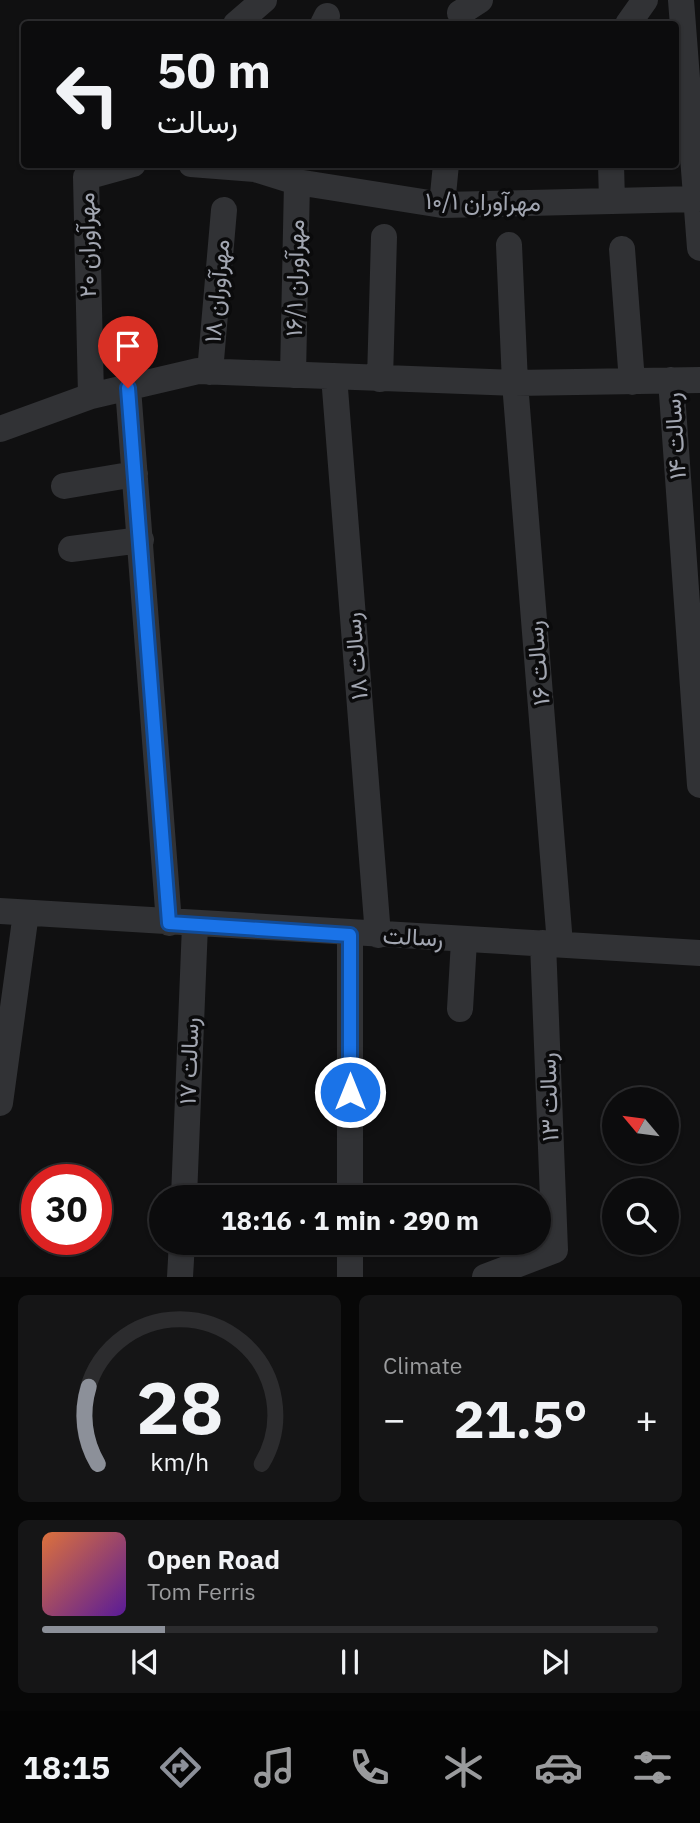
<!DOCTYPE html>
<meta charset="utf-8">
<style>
body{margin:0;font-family:"IBM Plex Sans",Vazirmatn,sans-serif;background:#151516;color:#f1f3f6;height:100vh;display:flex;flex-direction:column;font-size:26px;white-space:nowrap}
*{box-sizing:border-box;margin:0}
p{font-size:23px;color:#9a9b9d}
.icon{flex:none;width:38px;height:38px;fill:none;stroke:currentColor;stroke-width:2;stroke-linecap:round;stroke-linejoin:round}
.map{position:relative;height:1277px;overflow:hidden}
.sheet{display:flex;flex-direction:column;gap:18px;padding:18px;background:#070707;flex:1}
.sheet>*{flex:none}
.hud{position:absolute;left:21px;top:21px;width:658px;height:147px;border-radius:7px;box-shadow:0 2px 5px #0004,0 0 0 2px #2c2c2e;background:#0c0c0d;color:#f1f3f6;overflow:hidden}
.needle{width:46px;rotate:299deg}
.tools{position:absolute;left:602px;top:1087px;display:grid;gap:14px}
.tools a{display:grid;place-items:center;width:77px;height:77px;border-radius:50%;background:#0c0c0d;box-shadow:0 2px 5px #0004,0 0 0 2px #2c2c2e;font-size:35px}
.speed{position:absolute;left:21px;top:1164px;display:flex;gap:14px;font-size:35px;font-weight:700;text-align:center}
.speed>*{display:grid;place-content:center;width:91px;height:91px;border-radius:50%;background:#0c0c0d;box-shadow:0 2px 5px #0004,0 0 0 2px #2c2c2e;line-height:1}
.speed .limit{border:10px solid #d22;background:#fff;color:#111}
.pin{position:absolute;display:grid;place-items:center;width:60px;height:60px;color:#fff;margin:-72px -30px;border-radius:50% 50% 50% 0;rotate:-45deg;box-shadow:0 0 7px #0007}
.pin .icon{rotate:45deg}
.me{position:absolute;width:77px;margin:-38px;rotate:0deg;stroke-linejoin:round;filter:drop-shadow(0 0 5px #0008)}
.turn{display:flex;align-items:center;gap:24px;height:147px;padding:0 21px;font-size:32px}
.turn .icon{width:91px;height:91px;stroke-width:2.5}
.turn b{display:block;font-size:49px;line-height:60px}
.big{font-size:52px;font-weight:700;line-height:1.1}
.sheet .tile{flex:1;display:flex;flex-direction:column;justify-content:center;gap:10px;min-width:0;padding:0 24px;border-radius:10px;background:#151516}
.sheet .dial{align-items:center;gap:0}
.dial svg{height:182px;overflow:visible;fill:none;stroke:#2c2c2e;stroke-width:7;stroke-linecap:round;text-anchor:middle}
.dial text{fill:#f1f3f6;stroke:none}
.song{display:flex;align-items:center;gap:21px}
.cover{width:84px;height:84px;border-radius:10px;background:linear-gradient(135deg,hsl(20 70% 55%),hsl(270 70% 35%))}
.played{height:7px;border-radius:4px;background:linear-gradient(90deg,#8c9099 20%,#2c2c2e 20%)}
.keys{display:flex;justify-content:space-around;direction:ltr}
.heat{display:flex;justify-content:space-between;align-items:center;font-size:38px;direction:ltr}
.sheet .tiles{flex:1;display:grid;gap:18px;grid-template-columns:1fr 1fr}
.tile:last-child{grid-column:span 2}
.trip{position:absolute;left:149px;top:1185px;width:402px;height:70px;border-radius:35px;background:#0c0c0d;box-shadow:0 2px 5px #0004,0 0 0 2px #2c2c2e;font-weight:700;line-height:70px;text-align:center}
.dock{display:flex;height:112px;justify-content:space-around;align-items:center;background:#050505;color:#9a9b9d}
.dock .icon{width:49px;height:49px}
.dock .active{color:#8c9099}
.dock b{font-size:32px;color:#f1f3f6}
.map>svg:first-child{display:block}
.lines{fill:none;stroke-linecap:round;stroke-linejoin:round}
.minor{stroke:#313235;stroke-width:26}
.route-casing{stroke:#114b97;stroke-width:18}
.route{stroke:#1a73e8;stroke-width:12}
.labels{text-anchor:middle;stroke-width:7;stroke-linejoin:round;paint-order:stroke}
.street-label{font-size:24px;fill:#a2a6b1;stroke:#0b0b0c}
</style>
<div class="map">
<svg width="700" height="1277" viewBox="0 0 700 1277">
<rect width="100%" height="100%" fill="#101011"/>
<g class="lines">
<path class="minor" d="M681,0L700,248
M460,13L480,0
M236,24L264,0
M323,24L327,16
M628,24L645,0
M191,164L255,169L297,182L442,205L695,199
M611,164L612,201
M442,205L446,164
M509,245L515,383L560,944
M622,249L632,382
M210,372L224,210
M293,375L297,182
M334,376L378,935
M380,379L384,237
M671,380L700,785
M128,388L169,923
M91,396L86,177L133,164
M0,429L91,396L198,371L515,383L700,380
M64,486L135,474
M71,549L141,540
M0,911L700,953
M460,1009L464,941
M0,1103L26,913
M184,1197L195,925
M350,1197V935
M180,1277L182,1242
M350,1277V1242
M485,1277L555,1250L543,943"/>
</g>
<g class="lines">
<g class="route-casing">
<path id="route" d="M128,388L169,923L350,935V1092"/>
</g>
<use href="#route" class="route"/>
</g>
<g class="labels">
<g class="street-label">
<text transform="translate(483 202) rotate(1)" y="8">مهرآوران ۱۰/۱</text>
<text transform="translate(87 245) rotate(-91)" y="8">مهرآوران ۲۰</text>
<text transform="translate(295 278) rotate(-89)" y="8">مهرآوران ۱۶/۱</text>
<text transform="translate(217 291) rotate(-85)" y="8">مهرآوران ۱۸</text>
<text transform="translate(675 436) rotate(-94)" y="8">رسالت ۱۴</text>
<text transform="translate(356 656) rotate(-95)" y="8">رسالت ۱۸</text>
<text transform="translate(538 663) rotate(-95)" y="8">رسالت ۱۶</text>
<text transform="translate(413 937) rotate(3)" y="8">رسالت</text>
<text transform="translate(189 1061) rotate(-88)" y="8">رسالت ۱۷</text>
<text transform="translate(549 1097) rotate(-92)" y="8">رسالت ۱۳</text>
</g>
</g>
</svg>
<div class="tools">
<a><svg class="needle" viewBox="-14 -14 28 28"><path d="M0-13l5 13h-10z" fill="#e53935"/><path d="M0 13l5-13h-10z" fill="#9a9b9d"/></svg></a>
<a><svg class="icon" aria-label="search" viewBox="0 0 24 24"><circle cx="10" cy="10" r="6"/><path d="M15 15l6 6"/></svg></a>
</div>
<div class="speed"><div class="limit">30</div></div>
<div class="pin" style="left:128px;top:388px;background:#d93025"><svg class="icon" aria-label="arrive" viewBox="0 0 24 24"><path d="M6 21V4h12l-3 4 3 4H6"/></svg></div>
<svg class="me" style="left:350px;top:1092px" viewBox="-20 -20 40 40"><circle r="17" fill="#1a73e8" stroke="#fff" stroke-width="3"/><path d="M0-11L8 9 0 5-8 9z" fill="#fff"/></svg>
<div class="trip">18:16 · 1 min · 290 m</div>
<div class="hud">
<div class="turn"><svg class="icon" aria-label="left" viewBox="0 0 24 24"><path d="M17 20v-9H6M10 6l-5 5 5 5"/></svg><div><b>50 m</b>رسالت</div></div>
</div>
</div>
<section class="sheet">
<div class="tiles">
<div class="tile dial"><svg viewBox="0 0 100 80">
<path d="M14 69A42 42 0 1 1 86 69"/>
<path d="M14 69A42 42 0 0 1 10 35" stroke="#8c9099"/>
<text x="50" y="56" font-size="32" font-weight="700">28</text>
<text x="50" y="72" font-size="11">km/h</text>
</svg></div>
<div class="tile"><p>Climate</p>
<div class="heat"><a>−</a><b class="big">21.5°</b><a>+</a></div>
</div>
<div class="tile">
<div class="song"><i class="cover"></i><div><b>Open Road</b><p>Tom Ferris</p></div></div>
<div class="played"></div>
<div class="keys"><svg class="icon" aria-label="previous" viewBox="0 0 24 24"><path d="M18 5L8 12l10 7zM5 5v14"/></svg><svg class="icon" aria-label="pause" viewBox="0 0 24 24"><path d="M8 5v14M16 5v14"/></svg><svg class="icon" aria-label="next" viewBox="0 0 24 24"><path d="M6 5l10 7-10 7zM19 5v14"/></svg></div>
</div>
</div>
</section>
<nav class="dock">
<b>18:15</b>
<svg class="icon active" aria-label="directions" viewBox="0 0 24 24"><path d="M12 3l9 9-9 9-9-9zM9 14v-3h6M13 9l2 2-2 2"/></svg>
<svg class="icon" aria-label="music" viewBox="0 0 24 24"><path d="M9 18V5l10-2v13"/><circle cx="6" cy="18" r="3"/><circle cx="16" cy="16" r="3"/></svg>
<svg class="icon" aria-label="phone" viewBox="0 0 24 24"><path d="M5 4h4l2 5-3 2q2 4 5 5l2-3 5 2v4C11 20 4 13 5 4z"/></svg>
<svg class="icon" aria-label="climate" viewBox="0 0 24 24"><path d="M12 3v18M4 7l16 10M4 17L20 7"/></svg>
<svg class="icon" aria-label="car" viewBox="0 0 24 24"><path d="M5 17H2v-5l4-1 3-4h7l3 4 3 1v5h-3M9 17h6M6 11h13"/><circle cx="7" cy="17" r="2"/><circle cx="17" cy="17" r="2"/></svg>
<svg class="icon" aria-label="filters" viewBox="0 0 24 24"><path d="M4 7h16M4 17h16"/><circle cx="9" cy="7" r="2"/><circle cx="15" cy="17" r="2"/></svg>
</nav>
